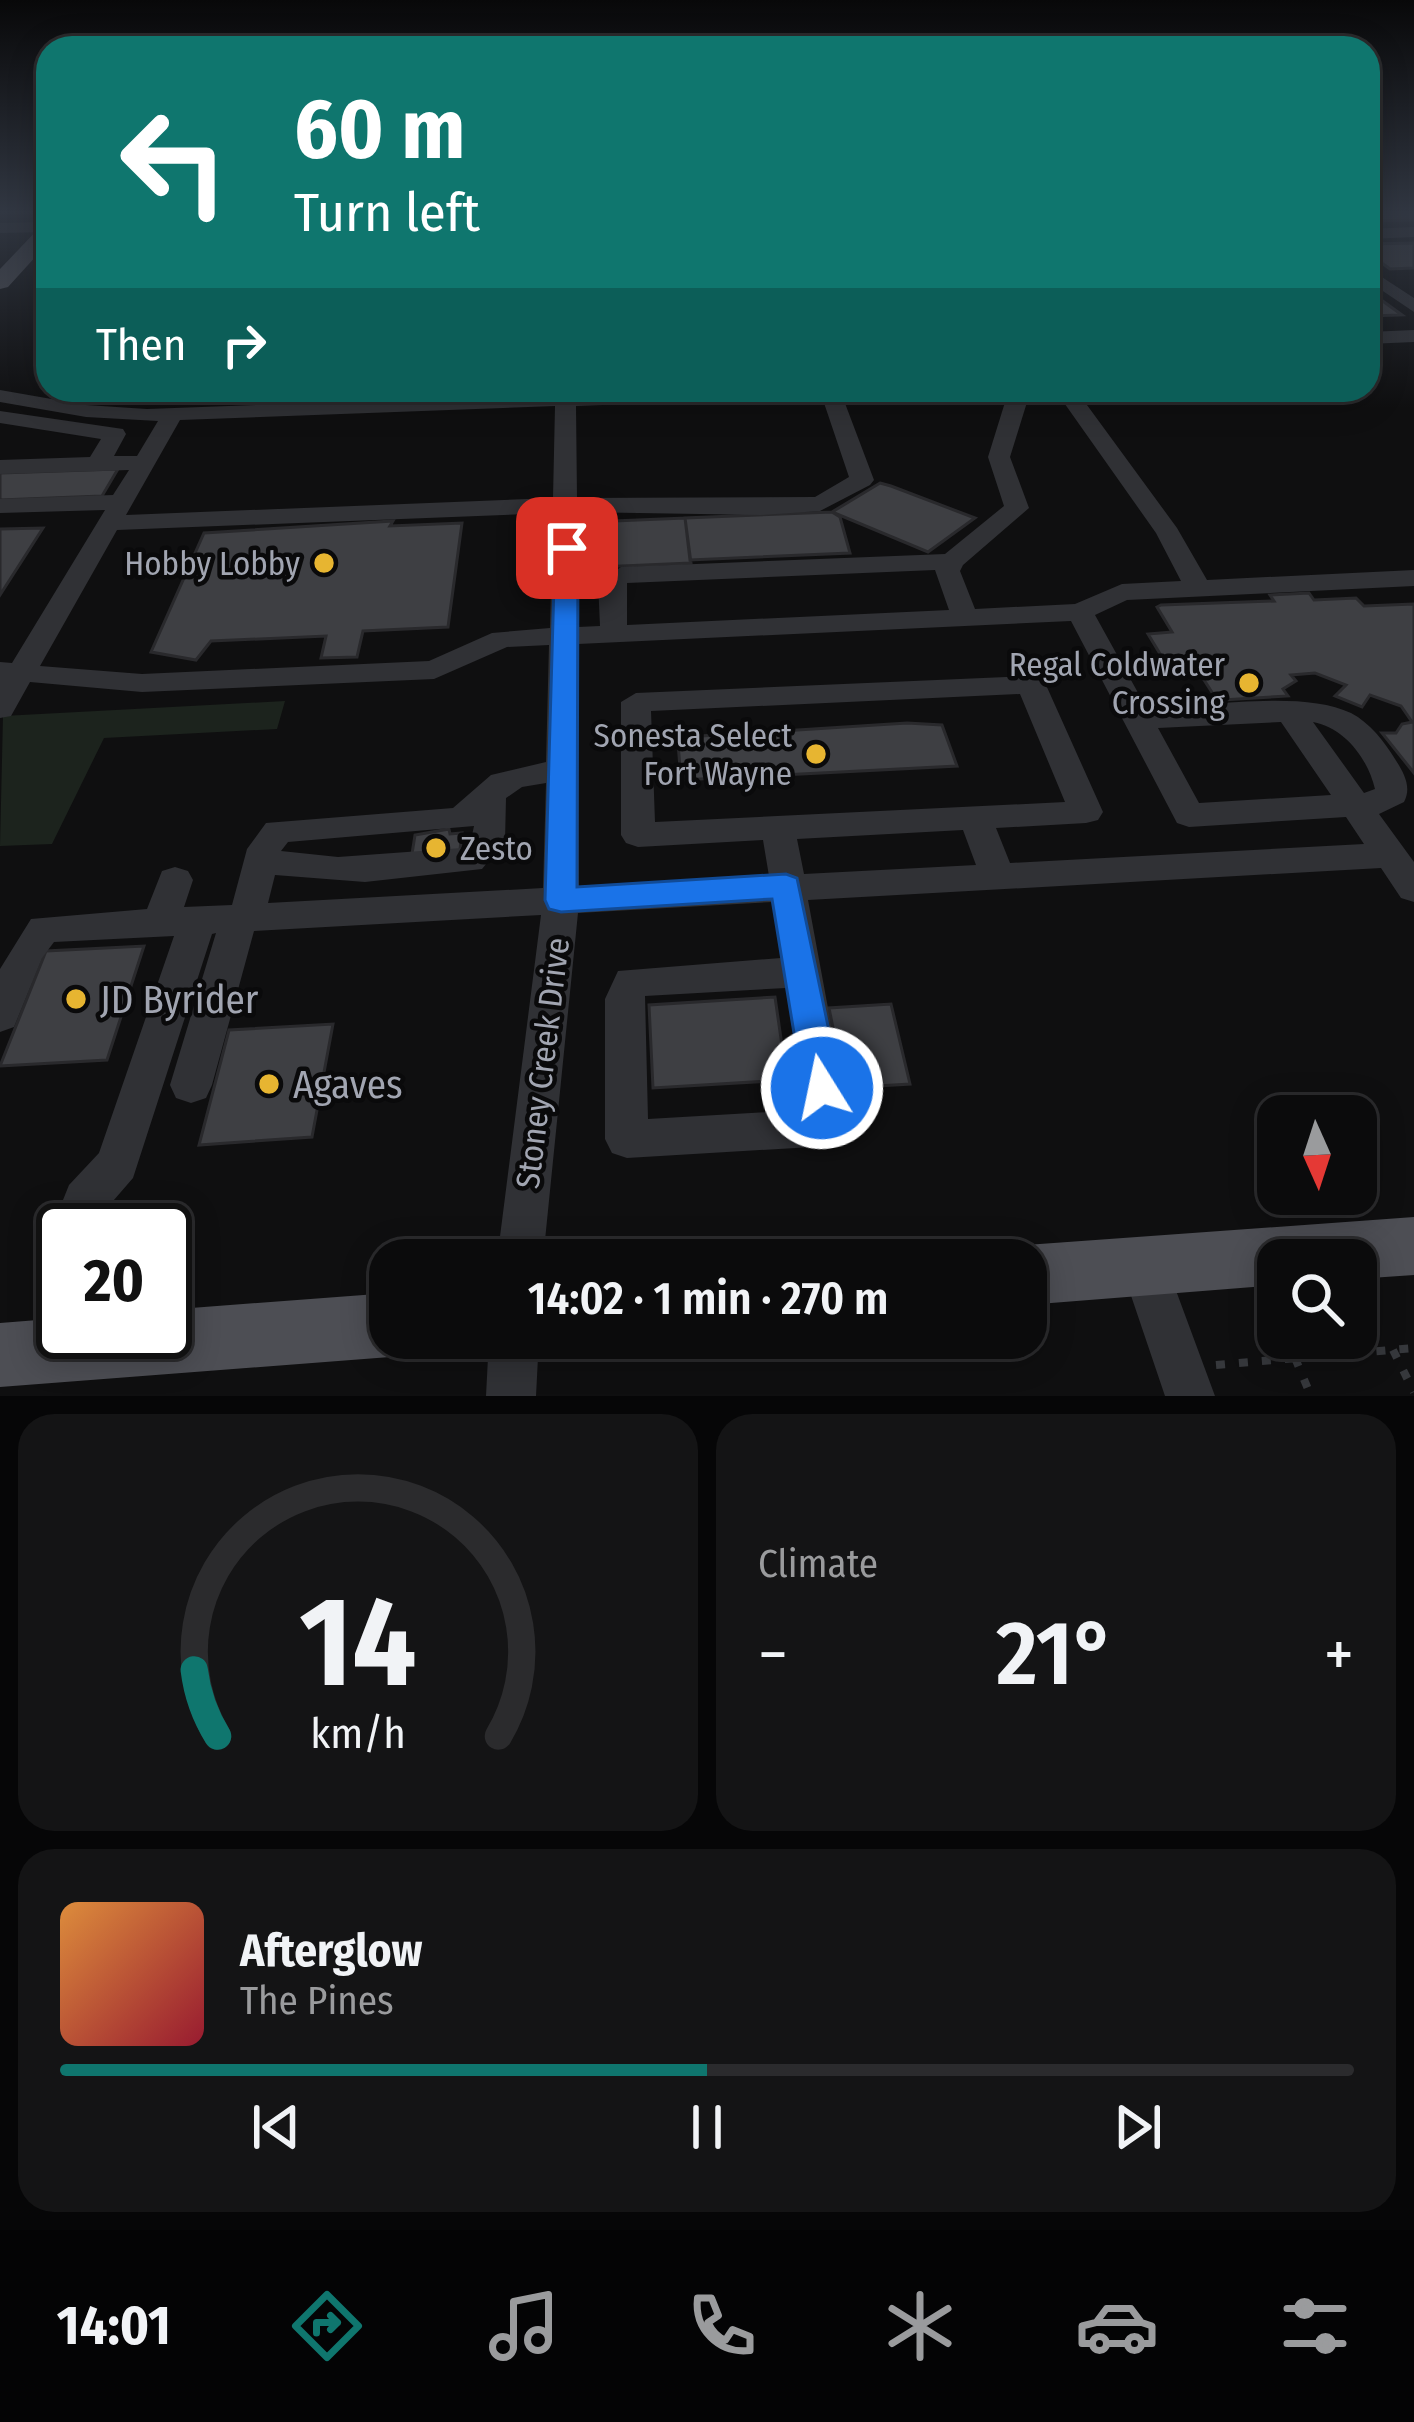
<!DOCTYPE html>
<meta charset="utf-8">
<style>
body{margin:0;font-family:"Fira Sans Condensed",sans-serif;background:#141415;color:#f1f3f6;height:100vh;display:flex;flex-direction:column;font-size:45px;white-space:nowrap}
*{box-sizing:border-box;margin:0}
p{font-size:39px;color:#9a9b9d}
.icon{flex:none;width:66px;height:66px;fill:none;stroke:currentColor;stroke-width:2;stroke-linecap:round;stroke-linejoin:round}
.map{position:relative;height:1396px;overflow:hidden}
.side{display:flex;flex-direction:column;gap:18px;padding:18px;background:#060607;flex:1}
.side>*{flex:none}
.banner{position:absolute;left:36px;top:36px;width:1344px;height:366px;border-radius:36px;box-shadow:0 6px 30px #0003,0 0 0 3px #2b2b2d;background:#0f766e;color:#fff;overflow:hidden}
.needle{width:78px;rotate:177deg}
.controls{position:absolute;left:1257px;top:1095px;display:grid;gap:24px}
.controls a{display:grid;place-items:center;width:120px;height:120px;border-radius:24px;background:#0b0b0c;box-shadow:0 6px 30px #0003,0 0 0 3px #2b2b2d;font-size:60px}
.speed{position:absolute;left:36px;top:1203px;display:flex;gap:24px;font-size:60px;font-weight:700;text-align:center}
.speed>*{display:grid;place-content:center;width:156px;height:156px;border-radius:50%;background:#0b0b0c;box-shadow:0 6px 30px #0003,0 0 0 3px #2b2b2d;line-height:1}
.speed .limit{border:6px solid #111;border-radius:18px;background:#fff;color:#111}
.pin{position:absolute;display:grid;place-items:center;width:102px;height:102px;color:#fff;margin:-51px;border-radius:24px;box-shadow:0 6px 18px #0006}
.me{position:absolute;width:132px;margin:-66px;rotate:350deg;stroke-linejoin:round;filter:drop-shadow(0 0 9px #0008)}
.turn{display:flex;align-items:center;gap:42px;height:252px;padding:0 60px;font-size:54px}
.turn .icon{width:156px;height:156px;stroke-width:2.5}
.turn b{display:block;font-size:84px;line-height:102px}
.then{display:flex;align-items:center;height:114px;padding:0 60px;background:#0003;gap:24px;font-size:45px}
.big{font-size:90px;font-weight:600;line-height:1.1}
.side .tile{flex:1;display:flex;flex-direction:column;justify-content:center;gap:18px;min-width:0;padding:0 42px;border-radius:36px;background:#141415}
.side .dial{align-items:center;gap:0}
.dial svg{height:312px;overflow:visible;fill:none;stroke:#2b2b2d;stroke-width:7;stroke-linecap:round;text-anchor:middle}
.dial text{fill:#f1f3f6;stroke:none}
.song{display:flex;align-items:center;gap:36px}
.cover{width:144px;height:144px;border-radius:18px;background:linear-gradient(135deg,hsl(30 70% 55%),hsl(350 70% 35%))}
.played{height:12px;border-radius:6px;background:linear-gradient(90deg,#0f766e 50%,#2b2b2d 50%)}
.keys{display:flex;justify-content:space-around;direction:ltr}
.heat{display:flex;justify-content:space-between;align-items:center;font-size:66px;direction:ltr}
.side .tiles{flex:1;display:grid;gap:18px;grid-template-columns:1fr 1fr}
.tile:last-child{grid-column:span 2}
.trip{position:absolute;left:369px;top:1239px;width:678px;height:120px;border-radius:36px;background:#0b0b0c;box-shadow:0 6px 30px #0003,0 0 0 3px #2b2b2d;font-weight:600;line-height:120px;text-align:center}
.tabs{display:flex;height:192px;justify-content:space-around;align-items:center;background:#040405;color:#9a9b9d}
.tabs .icon{width:84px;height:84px}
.tabs .selected{color:#0f766e}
.tabs b{font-size:54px;color:#f1f3f6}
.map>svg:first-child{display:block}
.green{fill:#1c231d}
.building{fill:#3e3f43;stroke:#29292c;stroke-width:3}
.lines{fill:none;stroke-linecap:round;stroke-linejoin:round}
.path{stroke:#36383c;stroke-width:8;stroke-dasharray:9 14;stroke-linecap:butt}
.minor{fill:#303135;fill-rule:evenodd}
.major{fill:#4d4e54;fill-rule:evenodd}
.route{fill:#1a73e8;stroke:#114b97;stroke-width:3}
.poi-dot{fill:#e7b531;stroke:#0a0a0b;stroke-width:4.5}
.labels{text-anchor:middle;stroke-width:9;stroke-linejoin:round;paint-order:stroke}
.poi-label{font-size:33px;fill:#a1a5b1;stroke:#0a0a0b;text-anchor:end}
.street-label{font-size:33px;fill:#a1a5b1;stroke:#0a0a0b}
.near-poi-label{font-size:39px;fill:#a1a5b1;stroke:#0a0a0b;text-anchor:start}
</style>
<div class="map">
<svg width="1414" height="1396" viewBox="0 0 1414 1396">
<rect width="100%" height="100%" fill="#0f0f10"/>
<path class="green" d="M285,701L277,729L104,738L52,844L0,846L3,716Z"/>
<path class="building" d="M1368,212H1414V220L1368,221Z
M1414,243V268L1390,269L1368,253V244Z
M1368,291H1369L1402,315L1368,316Z
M118,469L102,496L0,500V473Z
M880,483L891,486L975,518L928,552L832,512Z
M832,512L840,517L850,553L690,560L685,518Z
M685,518L691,563L599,567L598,531L590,532V522Z
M393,521L390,526L462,523L448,627L363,631L357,657L321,658L326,636L211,641L196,660L151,652L204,533Z
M43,528L0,595V529Z
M1309,593L1314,600L1356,598L1364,606L1414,604V773L1382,733H1396L1402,724L1412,722L1401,706L1370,695L1362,707L1335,696L1346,685L1315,673L1291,675L1296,681L1283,689L1288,696L1222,700L1215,697L1197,669L1168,667L1148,634L1172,632L1157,607L1161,605L1274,601L1270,595Z
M907,723L942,725L957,766L681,780L678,743L702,742L701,736Z
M449,829L450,834L462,833L459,858L411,860L415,835Z
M144,946L107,1060L0,1066L46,951Z
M775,997L787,1080L653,1088L649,1005Z
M891,1004L910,1084L845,1088L829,1008Z
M333,1024L312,1137L199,1145L229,1030Z"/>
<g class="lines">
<path class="path" d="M1393,1350L1414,1392
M1295,1358L1311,1396
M1216,1365L1414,1348"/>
<path class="minor" d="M48,222V232L0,233V223Z
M1414,227V237L1368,239V229Z
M1368,268L1414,298V312L1368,281Z
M1414,330V342L1368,344V332Z
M0,390L86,405L147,409L556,394V390H840L874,480L870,485L820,511L761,515L577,512L578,627L600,626L598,582L621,567L945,554L1004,506L988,457L1006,399L1005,390H1025L1028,399L1010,457L1029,508L963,565L960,571L975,609L1075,604L1122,584L1181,581L1156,533L1055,390H1076L1177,528L1207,580L1414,570V586L1127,600L1095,615L1147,709C1202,707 1302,689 1351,713C1370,723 1384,741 1395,759C1404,773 1412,787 1404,802L1379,814L1414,862V902L1401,898L1381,868L808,900L850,1127L844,1140L829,1146L627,1158L612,1153L605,1139V999L618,971L781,958L773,902L578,913L543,1260H497L541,915L254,931L212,1085L206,1098L191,1103L176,1098L170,1085L216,933L212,934L133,1178L107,1208L104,1230H63V1241L58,1230L63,1200L69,1185L99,1153L174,936L54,942L42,958L14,1027L0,1032V969L31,919L147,909L162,871L175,867L188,871L193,880L184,907L232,905L247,849L266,823L453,808L491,775L546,762L549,645L507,647L434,679L142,692L30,682L11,716L0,718V662L12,663L105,510L0,513V499L113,495L129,470L0,474V460L90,457L101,439L0,423V411L123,429L126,434L114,456H137L158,421L86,417L0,402ZM822,397L849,477L815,497L577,498L576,406ZM555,406L553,498L126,515L180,420ZM553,513L550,628L492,633L429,661L142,674L40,666L117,530ZM935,570L949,610L627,625V583ZM1071,621L1177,823L1189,827L1346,817L1364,844L1010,863L996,828L1086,823L1098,820L1103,812L1046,685L1031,676L636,693L621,702V835L626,843L638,847L763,840L769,876L579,886L578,644ZM1020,694L1065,802L655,822L651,711ZM1281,722L1331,795L1199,803L1158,728ZM1313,722C1345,728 1368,759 1375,789L1364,793ZM546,783L543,888L268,903L275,875L365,882L482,869L505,841L506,798L522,787ZM474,826L471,840L462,848L338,857L281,851L288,842ZM963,830L976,865L804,874L797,839ZM786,988L805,1110L648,1119L645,996Z
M1144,1243L1161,1250L1215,1396H1165L1121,1266L1127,1250Z
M489,1338H539L536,1396H486Z"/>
<path class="major" d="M48,224V243L8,287L0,289V269L41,226Z
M1414,1217V1275L1356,1279V1260H1278V1285L1026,1305V1260H1002L1004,1254L1026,1245Z
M390,1293V1338H416L412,1347L390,1357L0,1387V1323L63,1318V1332H165V1310Z"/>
</g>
<linearGradient id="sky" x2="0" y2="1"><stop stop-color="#080809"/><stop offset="0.52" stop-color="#313742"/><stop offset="1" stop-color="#313742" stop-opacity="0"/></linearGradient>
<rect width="1414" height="408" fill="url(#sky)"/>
<path class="route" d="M567,541L578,548L577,887L786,874L797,878L841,1088L835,1100L822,1104L808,1100L803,1088L772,899L561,912L549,909L545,900L555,548Z"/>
<g class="poi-dot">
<circle cx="324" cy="563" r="12"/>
<circle cx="1249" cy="683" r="12"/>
<circle cx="816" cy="754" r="12"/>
<circle cx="436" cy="848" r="12"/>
<circle cx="76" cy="999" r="12"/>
<circle cx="269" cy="1084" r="12"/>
</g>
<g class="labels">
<g class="poi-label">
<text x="300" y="575">Hobby Lobby</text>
<text x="1225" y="676">Regal Coldwater<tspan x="1225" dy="38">Crossing</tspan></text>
<text x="792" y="747">Sonesta Select<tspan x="792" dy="38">Fort Wayne</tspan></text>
<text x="460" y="860" text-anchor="start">Zesto</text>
</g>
<g class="street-label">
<text transform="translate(542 1063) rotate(-83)" y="12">Stoney Creek Drive</text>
</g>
<g class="near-poi-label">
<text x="100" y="1013">JD Byrider</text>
<text x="293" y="1098">Agaves</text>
</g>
</g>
</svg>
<div class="controls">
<a><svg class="needle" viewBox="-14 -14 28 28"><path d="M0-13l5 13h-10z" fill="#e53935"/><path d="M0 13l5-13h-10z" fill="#9a9b9d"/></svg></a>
<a><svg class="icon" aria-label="search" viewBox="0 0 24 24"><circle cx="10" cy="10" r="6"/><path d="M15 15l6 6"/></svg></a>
</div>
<div class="speed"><div class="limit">20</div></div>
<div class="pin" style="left:567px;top:548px;background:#d93025"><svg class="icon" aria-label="arrive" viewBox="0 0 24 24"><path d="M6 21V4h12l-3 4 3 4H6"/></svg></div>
<svg class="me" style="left:822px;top:1088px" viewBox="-20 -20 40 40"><circle r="17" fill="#1a73e8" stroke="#fff" stroke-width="3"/><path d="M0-11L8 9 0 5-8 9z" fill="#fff"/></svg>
<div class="trip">14:02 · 1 min · 270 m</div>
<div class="banner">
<div class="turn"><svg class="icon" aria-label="left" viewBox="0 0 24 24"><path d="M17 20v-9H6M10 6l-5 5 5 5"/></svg><div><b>60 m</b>Turn left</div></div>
<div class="then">Then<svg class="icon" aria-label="right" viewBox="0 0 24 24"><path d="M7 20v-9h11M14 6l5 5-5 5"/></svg></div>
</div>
</div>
<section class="side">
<div class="tiles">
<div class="tile dial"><svg viewBox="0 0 100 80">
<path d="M14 69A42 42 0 1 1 86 69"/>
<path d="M14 69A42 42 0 0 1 8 52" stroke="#0f766e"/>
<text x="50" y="56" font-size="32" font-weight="700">14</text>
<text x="50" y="72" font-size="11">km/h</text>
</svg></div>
<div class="tile"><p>Climate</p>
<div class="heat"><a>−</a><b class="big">21°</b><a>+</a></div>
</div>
<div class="tile">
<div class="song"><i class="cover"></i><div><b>Afterglow</b><p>The Pines</p></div></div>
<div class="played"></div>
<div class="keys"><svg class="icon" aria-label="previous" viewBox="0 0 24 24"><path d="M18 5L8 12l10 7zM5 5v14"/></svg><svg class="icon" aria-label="pause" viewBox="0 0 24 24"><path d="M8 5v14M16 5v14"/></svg><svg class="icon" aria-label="next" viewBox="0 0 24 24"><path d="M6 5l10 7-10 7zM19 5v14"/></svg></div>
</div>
</div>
</section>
<nav class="tabs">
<b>14:01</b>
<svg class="icon selected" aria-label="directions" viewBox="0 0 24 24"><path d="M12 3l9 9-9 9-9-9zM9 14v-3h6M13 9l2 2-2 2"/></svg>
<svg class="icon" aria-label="music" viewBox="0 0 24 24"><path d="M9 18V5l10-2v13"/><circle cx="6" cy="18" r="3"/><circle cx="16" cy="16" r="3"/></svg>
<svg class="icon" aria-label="phone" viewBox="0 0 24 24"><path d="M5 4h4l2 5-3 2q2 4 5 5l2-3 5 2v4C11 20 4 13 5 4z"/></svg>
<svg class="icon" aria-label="climate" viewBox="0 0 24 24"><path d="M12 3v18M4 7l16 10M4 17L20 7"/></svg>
<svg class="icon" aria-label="car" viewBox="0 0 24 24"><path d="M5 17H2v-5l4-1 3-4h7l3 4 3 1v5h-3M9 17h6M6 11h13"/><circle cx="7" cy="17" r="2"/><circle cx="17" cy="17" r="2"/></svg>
<svg class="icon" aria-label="filters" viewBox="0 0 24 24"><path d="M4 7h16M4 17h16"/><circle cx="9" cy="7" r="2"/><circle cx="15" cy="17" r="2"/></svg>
</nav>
